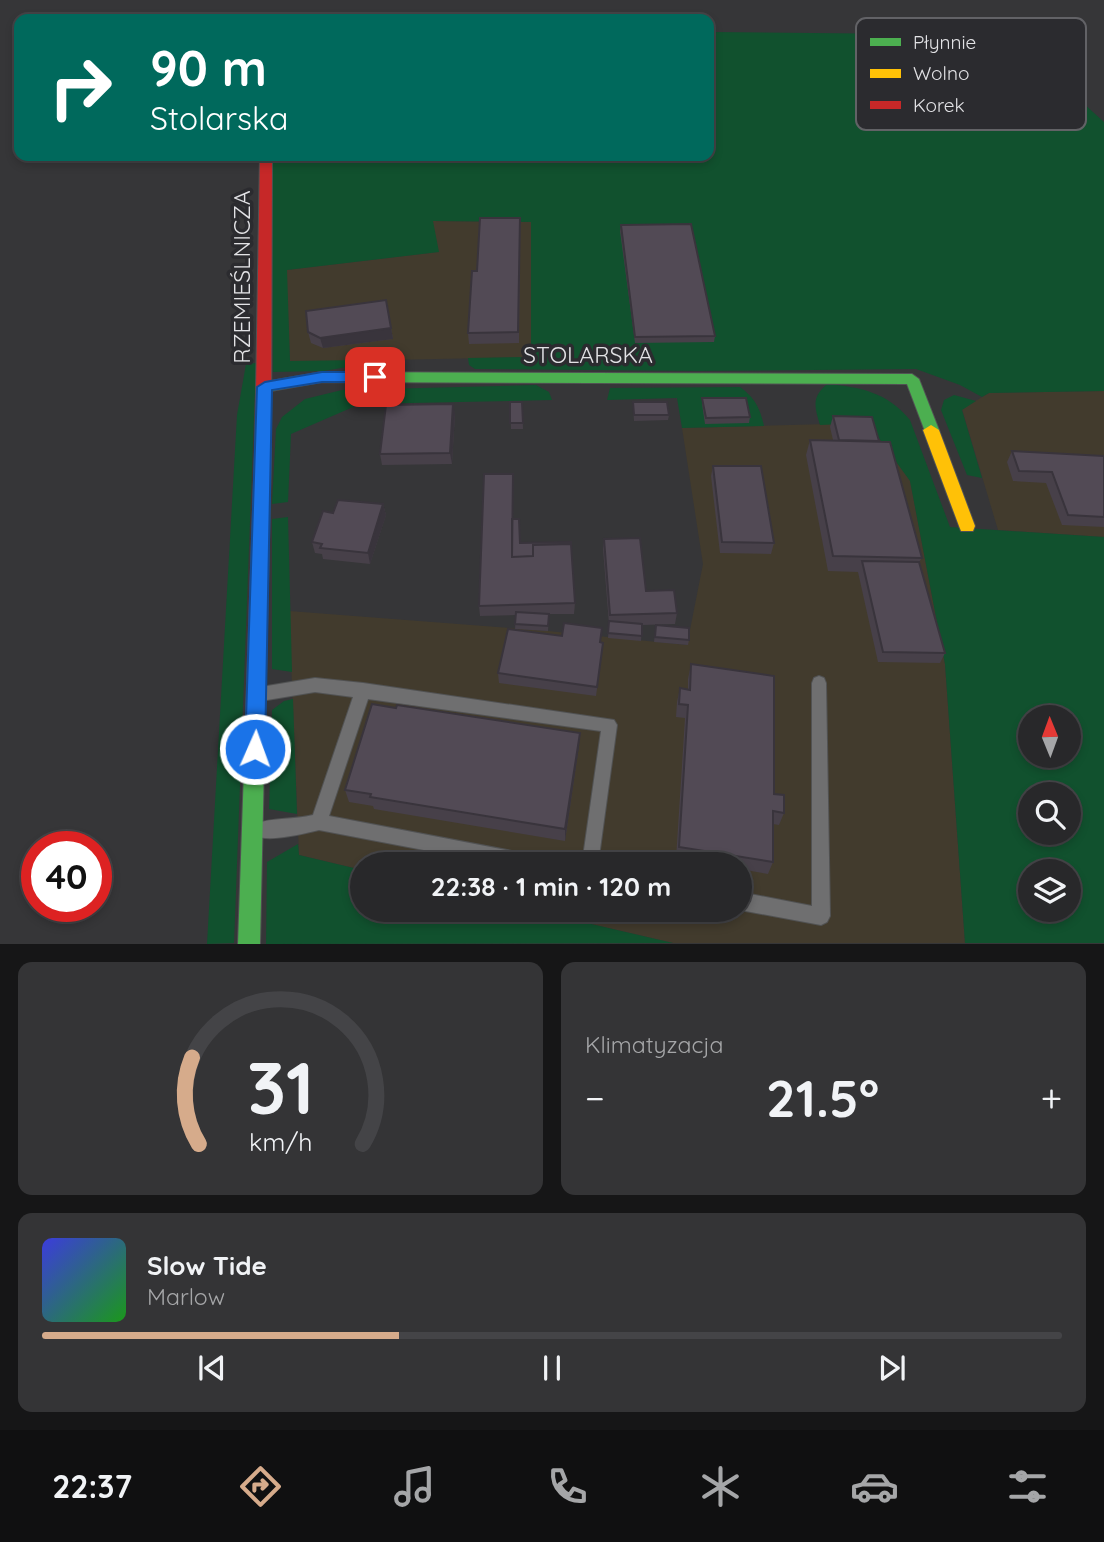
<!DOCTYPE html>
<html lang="pl">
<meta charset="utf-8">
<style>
body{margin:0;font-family:Quicksand,sans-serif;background:#343436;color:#f1f3f6;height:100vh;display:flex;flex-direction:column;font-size:26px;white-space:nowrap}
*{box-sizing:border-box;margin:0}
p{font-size:23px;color:#a5a6a8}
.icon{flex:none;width:38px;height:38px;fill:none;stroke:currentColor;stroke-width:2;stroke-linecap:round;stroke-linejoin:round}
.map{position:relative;height:944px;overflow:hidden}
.panel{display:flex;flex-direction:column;gap:18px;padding:18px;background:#161617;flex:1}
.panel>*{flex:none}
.guide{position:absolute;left:14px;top:14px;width:700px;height:147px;border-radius:14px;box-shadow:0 4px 10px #0003,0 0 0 2px #444447;background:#00695c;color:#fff;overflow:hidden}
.needle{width:46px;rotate:359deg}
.buttons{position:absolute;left:1018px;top:705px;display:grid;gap:14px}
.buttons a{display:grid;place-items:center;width:63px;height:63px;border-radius:50%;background:#28282a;box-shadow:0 4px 10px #0003,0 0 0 2px #444447;font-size:35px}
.speed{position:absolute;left:21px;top:831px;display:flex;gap:14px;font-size:35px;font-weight:700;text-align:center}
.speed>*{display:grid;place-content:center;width:91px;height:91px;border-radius:50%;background:#28282a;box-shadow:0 4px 10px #0003,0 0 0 2px #444447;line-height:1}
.speed .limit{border:10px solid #d22;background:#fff;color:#111}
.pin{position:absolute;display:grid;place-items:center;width:60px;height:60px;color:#fff;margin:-30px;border-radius:14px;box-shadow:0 4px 10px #0006}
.me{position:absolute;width:77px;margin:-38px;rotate:2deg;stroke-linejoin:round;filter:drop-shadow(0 0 5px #0008)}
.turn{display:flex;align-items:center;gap:24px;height:147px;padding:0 21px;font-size:32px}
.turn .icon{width:91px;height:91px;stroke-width:2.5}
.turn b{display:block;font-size:49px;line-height:60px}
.big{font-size:52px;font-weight:700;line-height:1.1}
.panel .tile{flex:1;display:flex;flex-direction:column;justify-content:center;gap:10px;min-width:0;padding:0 24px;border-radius:14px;background:#343436}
.panel .dial{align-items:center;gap:0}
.dial svg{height:182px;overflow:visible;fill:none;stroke:#444447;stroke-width:7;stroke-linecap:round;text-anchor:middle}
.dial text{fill:#f1f3f6;stroke:none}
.song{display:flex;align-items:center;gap:21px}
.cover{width:84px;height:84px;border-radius:10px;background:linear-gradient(135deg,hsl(240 70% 55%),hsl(120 70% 35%))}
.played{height:7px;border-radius:4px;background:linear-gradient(90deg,#d6ab8b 35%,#444447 35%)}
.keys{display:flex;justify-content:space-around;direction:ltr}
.heat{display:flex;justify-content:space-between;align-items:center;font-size:38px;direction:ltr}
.panel .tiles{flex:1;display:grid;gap:18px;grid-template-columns:1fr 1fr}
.tile:last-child{grid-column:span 2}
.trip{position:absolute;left:350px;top:852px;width:402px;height:70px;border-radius:35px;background:#28282a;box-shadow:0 4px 10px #0003,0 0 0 2px #444447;font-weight:700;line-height:70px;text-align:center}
.menu{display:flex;height:112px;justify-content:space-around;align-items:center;background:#101011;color:#a5a6a8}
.menu .icon{width:49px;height:49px}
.menu .selected{color:#d6ab8b}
.menu b{font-size:32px;color:#f1f3f6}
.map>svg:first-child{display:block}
.commercial{fill:#423b2d}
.green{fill:#11512e;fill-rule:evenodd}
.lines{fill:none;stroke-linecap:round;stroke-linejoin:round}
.lane-casing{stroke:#515253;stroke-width:2}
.fast-casing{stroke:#515253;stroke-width:2}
.slow-casing{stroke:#515253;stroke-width:2}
.jam-casing{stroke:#515253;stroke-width:2}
.lane{fill:#6f6f70;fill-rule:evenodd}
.fast{fill:#4caf50;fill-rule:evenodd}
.slow{fill:#ffc107;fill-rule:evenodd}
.jam{fill:#c62828;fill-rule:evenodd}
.wall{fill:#474049}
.shaded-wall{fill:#39343c}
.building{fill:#524a55;stroke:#39343c;stroke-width:2}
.route{fill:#1a73e8;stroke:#114b97;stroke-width:2}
.labels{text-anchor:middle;stroke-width:7;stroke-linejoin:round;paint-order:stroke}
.street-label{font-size:23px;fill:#e2e2e5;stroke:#2b2b2f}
.key{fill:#2b2b2f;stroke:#626266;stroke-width:2}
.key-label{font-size:19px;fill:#e2e2e5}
</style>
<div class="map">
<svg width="1104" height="944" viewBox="0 0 1104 944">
<rect width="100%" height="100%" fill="#363638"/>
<path class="commercial" d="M432,221L531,222V357L290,362L286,270L438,252Z
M1104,391V537L998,530L962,409L989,393Z
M867,423L910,480L945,664L965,943H673L531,910H740V864H362V870L299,855L289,611L548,631L687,645L703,564L682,428Z"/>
<path class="green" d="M709,32L1008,35L1104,122V391L989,393L982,397L960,385L916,369L698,371L475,369L469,365L468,358L531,357V222L433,221L439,252L287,270L290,361L361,360L360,365L323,371L273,372L272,156H709Z
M256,363L234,943L207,944L237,415L246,364Z
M827,384C860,387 887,392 910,420L950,527L1104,537V943H965L945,664L910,481L868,423L820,425C814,406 812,397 827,384ZM1031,718H1069V756H1031ZM1031,794H1069V833H1031ZM1031,872H1069V910H1031Z
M536,385L549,392L552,400L360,404L291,434L288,502L272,504L276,429L282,417L305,399L342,390Z
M740,387C755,398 760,408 764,426L682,428L677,398L607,400L610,388Z
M954,395L976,401L962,410L982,478L967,475L941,410L944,400Z
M288,517L292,672L272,669V519Z
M293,699L297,814L269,809L272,710L284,701Z
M298,844L299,855L362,870V910H531L673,943L266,944L267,862Z"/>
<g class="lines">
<g class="lane-casing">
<path id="lane" d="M819,676L824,678L826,683L830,916L827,922L821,925L740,910V892L812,906V683L814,678Z
M315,678L363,683L614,720L617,725L598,864H582L601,731L368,699L329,816L538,856L544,858L546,864H497L319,830C302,834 271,842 255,836L253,830L255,824C273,817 295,820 313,815L353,697L315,692L261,701L256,699L254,694L256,689L261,687Z"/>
</g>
<g class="fast-casing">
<path id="fast" d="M322,372L912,374L919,379L939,430L936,434H926L907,384L322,382L265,392L258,387L265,382Z
M263,445L271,451L260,944H238L255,451Z"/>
</g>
<g class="slow-casing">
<path id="slow" d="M931,425L939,430L975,526L973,531H961L959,526L923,430Z"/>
</g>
<g class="jam-casing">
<path id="jam" d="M260,156H272L271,451L263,457L255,451Z"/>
</g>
<use href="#lane" class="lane"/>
<use href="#fast" class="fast"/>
<use href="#slow" class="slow"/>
<use href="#jam" class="jam"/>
</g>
<path class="wall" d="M621,225L715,336L714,342L635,343L620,231Z
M520,228L519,343L469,344L468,333L477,271Z
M386,300L393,339L323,348L311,343L308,332Z
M702,398L750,417L749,423L705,424L702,404Z
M510,402H522L523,429H511Z
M633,402L669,415L668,420L634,421Z
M455,414L452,464L382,465L380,454Z
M833,416L879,441L922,558L919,562L945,653L940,663L878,662L858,572L828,571L806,455L810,440H833L830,427Z
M1012,451L1104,456V527L1062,525L1046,483L1013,481L1007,462Z
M713,466L774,543L771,554L720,553L711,476Z
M513,485V519L520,543L575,603L574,614H549L548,631L515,629L516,615L480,616L479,606Z
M383,504L386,515L370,564L323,559L322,554L315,553L312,542L333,513Z
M604,539L646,591L677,613L675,624L642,625L641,641L608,638L609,624L603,549Z
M656,625L689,640L688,645L654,642Z
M601,642L602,652L596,696L499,683L498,673Z
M691,664L774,794L784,813L779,825L773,824V862L768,874L740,869V864H710L676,859L685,718L676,717L677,702L680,688L688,690V679Z
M579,746L565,841L374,809L373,806L349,802L345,790Z"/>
<path class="shaded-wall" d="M391,328L393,339L323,348L320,338Z
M453,404L455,414L452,464L450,453Z
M383,504L386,515L370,564L368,553Z
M580,733L579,746L565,841V829Z"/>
<path class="building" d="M299,18L372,19H298Z
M480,218H520L518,332L468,333L472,271H477Z
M691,224L715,336L635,337L621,225Z
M386,300L391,328L320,338L308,332L306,311Z
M702,398H746L750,417L706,418Z
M510,402H522L523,423H510Z
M633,402H667L669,415H634Z
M453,404L450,453L380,454L386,405Z
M833,416L872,417L879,441L839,440Z
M810,440L890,442L922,558L833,556Z
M1012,451L1104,456V517L1068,515L1052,472L1019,471Z
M713,466H761L774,543L722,542Z
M484,474H513L512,557L533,556V545L571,544L575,603L479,606Z
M338,500L383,504L368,553L320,548L322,544L312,542L323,511L333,513Z
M512,519H519L520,543L571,542V544L533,545V556L512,557Z
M640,538L646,591L674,590L677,613L610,615L604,539Z
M862,561L919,562L945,653L883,652Z
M516,612L549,614L548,626L515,624Z
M609,621L642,624V636L608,633Z
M564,623L602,628L600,642L603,643L597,687L498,673L508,629L562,636Z
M656,625L689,628V640L655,637Z
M691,664L774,676V794L784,795V813L773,811V862L679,847L688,705L679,704L680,688L690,690Z
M372,704L396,708L397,705L580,733L565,829L370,797L371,794L345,790Z"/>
<path class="route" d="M322,372H375L383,377L375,382H322L272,390L265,749L262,755L255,758L248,755L245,749L257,387L265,382Z"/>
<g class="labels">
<g class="street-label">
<text transform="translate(242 277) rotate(-90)" y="8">RZEMIEŚLNICZA</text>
<text x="588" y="363">STOLARSKA</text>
</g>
</g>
<rect x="856" y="18" width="230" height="112" rx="10" class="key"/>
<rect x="870" y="38" width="31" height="8" fill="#4caf50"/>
<rect x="870" y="69" width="31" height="9" fill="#ffc107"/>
<rect x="870" y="101" width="31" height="8" fill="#c62828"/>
<g class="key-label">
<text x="913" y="49">Płynnie</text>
<text x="913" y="80">Wolno</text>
<text x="913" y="112">Korek</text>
</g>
</svg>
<div class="buttons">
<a><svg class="needle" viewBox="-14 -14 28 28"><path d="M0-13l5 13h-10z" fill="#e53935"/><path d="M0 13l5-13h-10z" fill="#a5a6a8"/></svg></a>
<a><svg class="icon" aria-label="search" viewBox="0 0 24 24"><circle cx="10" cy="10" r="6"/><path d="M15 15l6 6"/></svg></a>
<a><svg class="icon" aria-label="layers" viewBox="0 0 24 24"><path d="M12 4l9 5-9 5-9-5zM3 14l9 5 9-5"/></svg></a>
</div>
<div class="speed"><div class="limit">40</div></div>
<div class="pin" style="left:375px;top:377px;background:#d93025"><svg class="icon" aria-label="arrive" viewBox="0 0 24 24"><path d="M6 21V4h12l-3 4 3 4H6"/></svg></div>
<svg class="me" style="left:255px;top:749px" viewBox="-20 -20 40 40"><circle r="17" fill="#1a73e8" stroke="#fff" stroke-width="3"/><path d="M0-11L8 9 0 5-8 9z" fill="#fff"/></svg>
<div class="trip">22:38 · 1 min · 120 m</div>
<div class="guide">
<div class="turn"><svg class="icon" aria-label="right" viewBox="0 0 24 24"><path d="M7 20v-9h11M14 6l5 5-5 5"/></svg><div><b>90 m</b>Stolarska</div></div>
</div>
</div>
<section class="panel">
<div class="tiles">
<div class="tile dial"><svg viewBox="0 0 100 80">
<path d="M14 69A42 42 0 1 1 86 69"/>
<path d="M14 69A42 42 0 0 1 11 31" stroke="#d6ab8b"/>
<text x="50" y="56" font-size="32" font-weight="700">31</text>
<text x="50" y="72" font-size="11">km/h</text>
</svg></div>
<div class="tile"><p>Klimatyzacja</p>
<div class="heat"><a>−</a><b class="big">21.5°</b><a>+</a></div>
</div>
<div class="tile">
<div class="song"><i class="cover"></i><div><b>Slow Tide</b><p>Marlow</p></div></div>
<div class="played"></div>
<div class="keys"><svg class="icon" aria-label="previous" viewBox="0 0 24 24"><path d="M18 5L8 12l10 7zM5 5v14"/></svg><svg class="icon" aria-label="pause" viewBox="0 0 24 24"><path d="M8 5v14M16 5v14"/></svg><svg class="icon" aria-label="next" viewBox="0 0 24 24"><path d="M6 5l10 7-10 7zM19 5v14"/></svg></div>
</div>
</div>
</section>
<nav class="menu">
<b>22:37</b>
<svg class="icon selected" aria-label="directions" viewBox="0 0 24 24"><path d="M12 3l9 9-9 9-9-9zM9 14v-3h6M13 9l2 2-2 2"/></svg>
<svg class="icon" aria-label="music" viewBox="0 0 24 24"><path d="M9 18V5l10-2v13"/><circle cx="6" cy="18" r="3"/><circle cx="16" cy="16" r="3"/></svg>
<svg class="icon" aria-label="phone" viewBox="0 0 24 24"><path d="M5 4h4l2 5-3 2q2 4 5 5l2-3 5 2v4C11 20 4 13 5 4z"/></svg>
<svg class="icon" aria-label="climate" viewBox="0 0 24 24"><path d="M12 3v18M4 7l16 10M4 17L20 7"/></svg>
<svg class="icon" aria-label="car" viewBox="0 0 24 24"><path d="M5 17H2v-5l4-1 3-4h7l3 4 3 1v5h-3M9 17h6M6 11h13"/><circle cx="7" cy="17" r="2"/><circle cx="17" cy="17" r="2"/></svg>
<svg class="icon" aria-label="filters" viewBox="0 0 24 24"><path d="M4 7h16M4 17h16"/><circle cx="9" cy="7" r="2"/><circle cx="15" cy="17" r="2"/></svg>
</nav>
